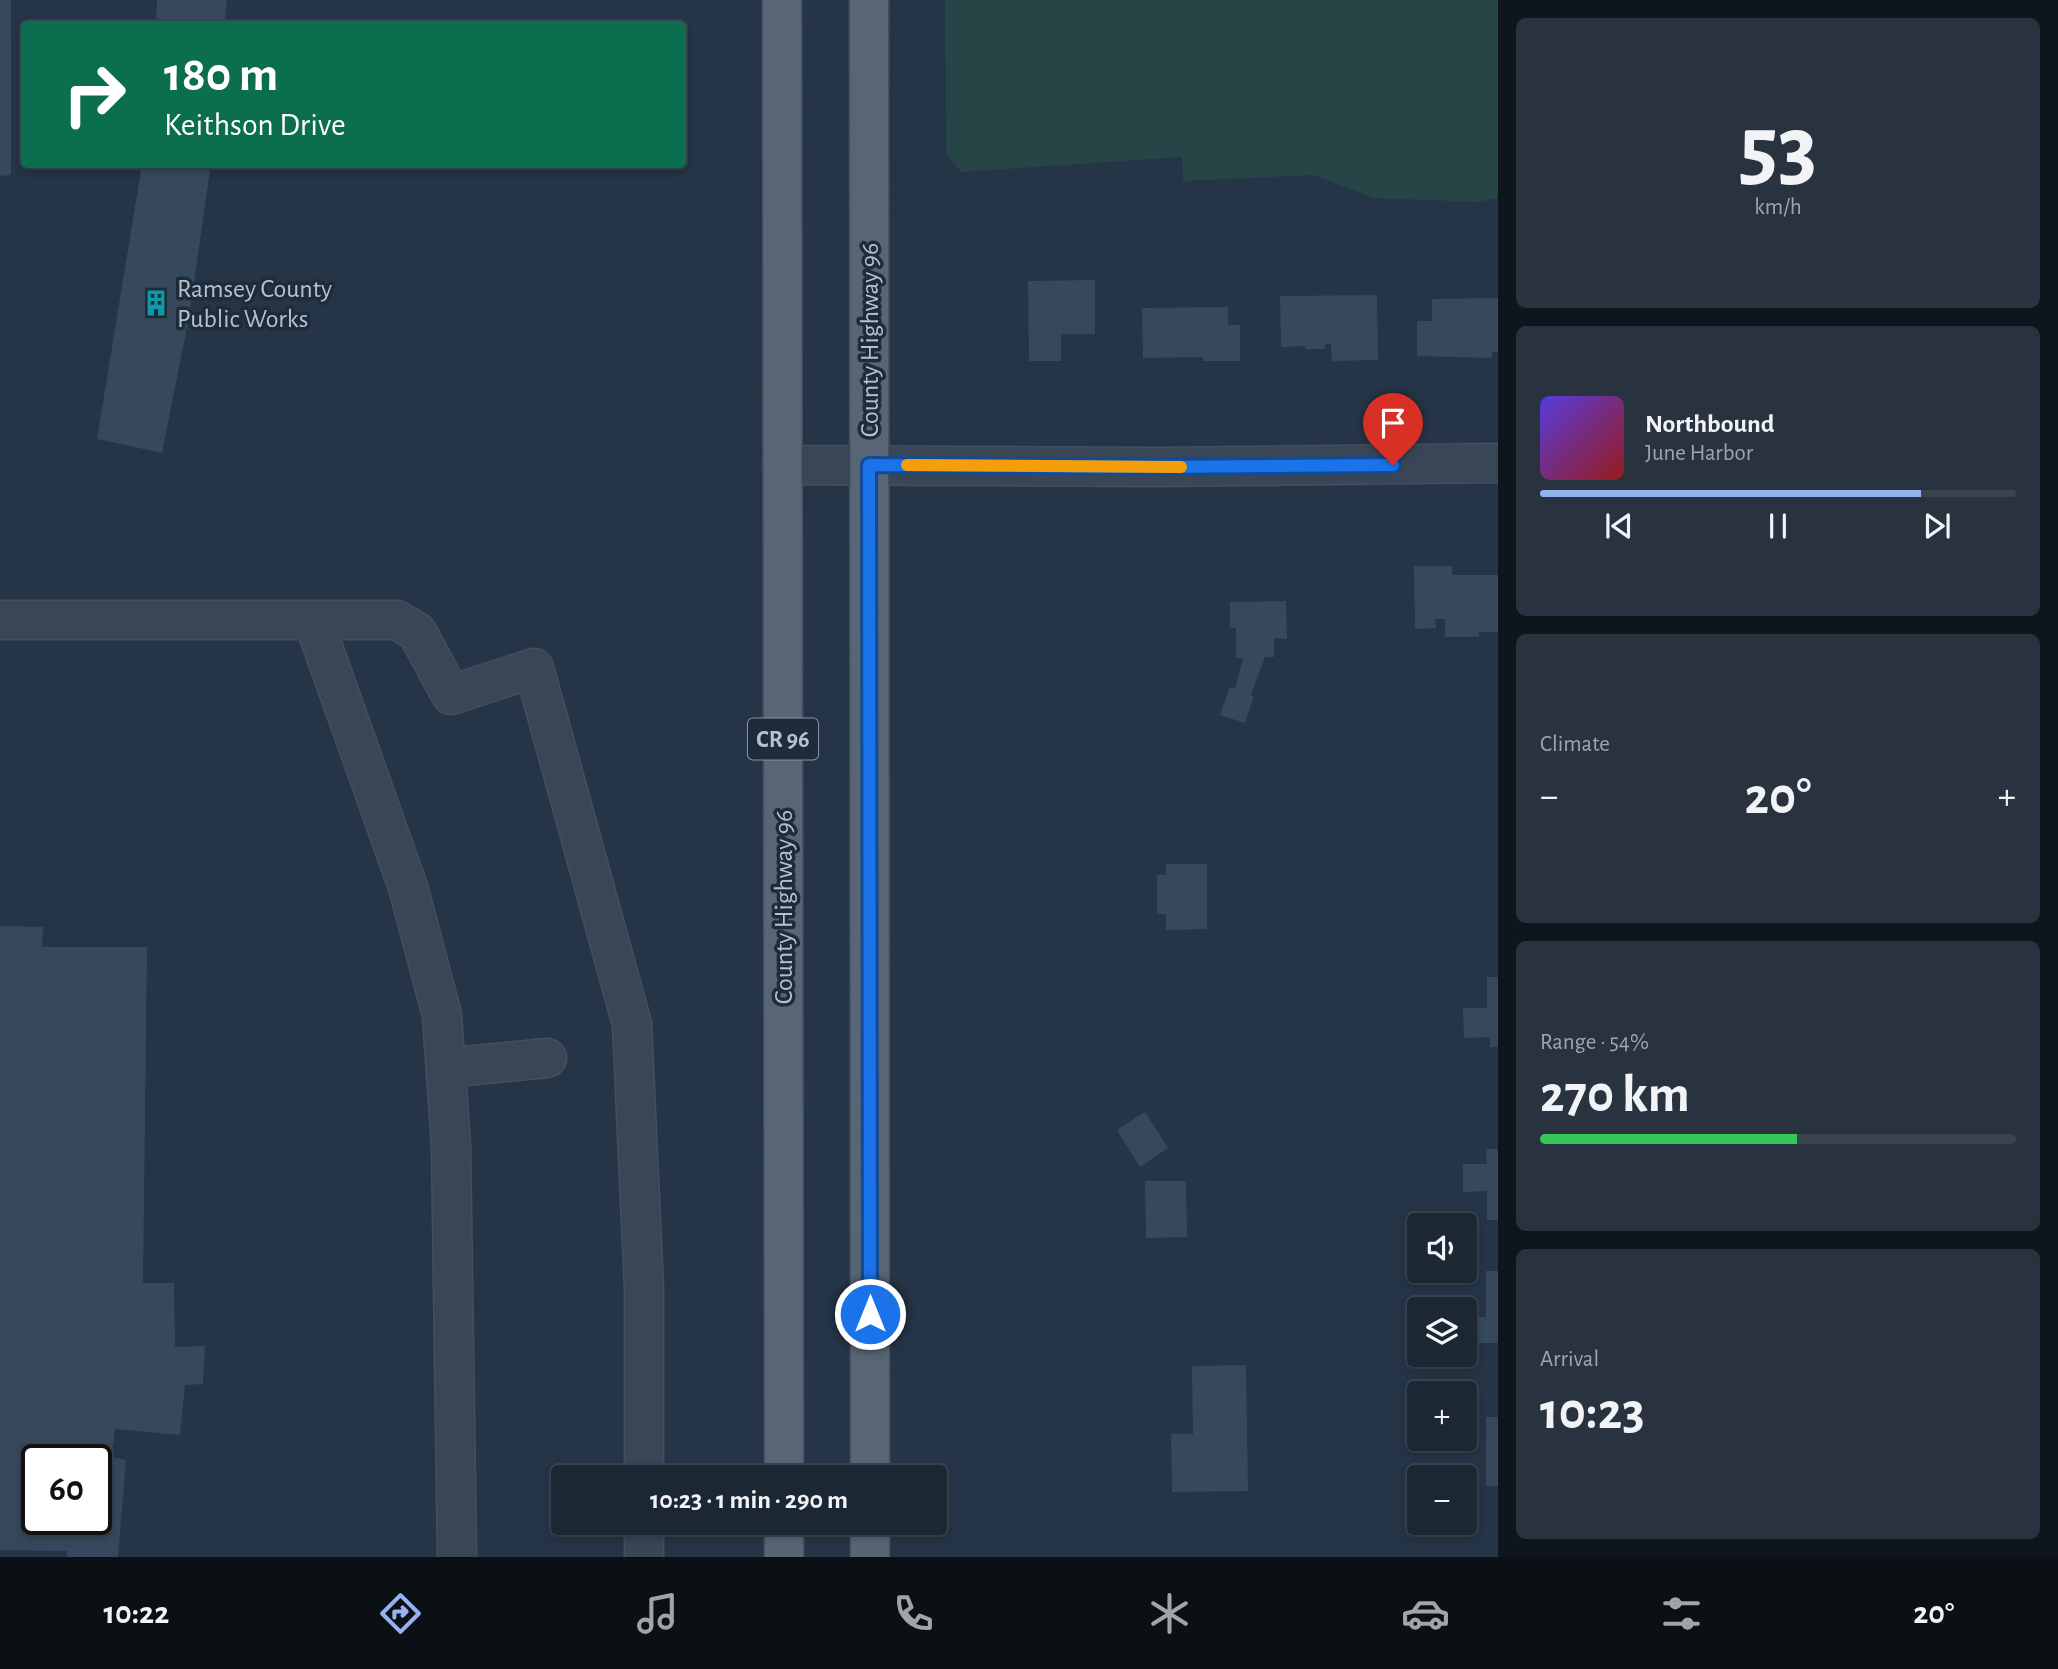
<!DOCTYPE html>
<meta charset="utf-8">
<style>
body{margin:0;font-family:"Alegreya Sans",sans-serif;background:#293340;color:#f1f3f6;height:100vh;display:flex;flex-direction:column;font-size:26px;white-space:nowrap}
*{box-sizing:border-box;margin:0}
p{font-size:23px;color:#a0a5ac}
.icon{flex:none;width:38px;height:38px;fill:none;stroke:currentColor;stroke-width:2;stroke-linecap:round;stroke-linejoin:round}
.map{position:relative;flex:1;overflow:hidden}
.details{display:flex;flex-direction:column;gap:18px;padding:18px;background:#0f151d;width:560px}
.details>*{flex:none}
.top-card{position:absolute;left:21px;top:21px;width:665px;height:147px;border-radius:7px;box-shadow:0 4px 10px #0003,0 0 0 2px #3a444f;background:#0b6e4f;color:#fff;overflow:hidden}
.controls{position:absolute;left:1407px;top:1213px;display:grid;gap:14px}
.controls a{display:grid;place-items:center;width:70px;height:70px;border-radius:7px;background:#1c2734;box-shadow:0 4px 10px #0003,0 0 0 2px #3a444f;font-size:35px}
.speed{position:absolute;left:21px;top:1444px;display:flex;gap:14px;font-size:35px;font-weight:700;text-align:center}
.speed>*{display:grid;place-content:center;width:91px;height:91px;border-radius:50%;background:#1c2734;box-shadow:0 4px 10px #0003,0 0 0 2px #3a444f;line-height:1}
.speed .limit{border:4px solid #111;border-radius:10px;background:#fff;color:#111}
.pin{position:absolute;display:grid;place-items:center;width:60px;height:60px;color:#fff;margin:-72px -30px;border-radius:50% 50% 50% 0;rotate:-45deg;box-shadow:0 0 7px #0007}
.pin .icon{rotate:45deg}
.me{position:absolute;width:77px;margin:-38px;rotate:0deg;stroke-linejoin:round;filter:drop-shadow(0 0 5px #0008)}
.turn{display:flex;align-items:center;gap:24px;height:147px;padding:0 28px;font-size:32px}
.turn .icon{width:91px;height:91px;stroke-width:2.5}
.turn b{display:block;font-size:49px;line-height:60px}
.big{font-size:52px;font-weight:700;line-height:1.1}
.details .card{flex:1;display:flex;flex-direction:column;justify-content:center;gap:10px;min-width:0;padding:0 24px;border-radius:10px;background:#293340}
.details .dial{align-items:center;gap:0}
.dial b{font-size:91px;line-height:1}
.song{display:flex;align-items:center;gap:21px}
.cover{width:84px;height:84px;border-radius:10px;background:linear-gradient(135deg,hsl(250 70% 55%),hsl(0 70% 35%))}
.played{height:7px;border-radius:4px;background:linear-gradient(90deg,#95b2f1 80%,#3a444f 80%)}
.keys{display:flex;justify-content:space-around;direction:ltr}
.heat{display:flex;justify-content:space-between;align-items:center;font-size:38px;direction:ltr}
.charge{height:10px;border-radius:5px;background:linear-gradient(90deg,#34c759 54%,#3a444f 0)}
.trip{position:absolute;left:551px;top:1465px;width:396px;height:70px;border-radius:7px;background:#1c2734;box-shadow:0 4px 10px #0003,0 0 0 2px #3a444f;font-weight:700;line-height:70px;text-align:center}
.dock{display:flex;height:112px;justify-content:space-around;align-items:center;background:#0b1015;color:#a0a5ac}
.dock .icon{width:49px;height:49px}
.dock .active{color:#95b2f1}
.dock b{font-size:32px;color:#f1f3f6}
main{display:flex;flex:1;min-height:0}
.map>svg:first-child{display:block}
.green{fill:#274447}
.building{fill:#36495c;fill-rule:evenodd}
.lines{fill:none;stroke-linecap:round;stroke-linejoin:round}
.minor-casing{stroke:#434f5e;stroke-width:41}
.major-casing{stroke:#434f5e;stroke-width:41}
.minor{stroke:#394655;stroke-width:38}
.major{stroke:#576575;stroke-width:38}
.route-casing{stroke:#114b97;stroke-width:18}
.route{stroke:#1a73e8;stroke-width:12}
.slow{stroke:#f59e0b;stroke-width:12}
.labels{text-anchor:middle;stroke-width:7;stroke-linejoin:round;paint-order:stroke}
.shield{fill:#1e2b3b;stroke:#8994a2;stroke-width:2}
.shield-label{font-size:24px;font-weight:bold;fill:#b7c1ce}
.poi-label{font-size:26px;fill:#b7c1ce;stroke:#1e2b3b;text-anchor:start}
.street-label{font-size:26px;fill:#b7c1ce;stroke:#1e2b3b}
</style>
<main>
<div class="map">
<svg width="1498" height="1557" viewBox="0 0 1498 1557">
<rect width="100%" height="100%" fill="#253446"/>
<path class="green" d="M945,0H1498V198L1478,202L1373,198L1314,175L1183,181L1182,157L961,172L946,155Z"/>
<path class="building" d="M0,0H11V175L0,176Z
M157,0H227L224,24H156Z
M142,164H211L189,317L162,453L97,439Z
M1095,280V334H1061V361H1029L1028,281Z
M1377,295L1378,360L1332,361L1331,344H1325V349H1305L1306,346L1281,347L1280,296Z
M1498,298V352H1492V358L1417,356V321H1432V299Z
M1228,307V325H1240V361H1203V357L1143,358L1142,308Z
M1414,566H1452V575H1498V632H1479V637H1445V619H1435L1436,628L1415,629Z
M1286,601L1287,639L1274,638V657H1265L1251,695L1254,696L1245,723L1220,715L1230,687L1235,689L1243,658H1236V628H1230V602Z
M1166,864H1207V929L1166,930V914H1157V875H1166Z
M0,926L43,927L42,947H147L143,1283H174L175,1347L205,1346L203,1384L185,1385L180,1435L115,1429L112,1457L126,1460L118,1557H67V1551L0,1550ZM37,1460H96V1519H37Z
M1487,977H1498V1047H1490V1037L1464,1038L1463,1008H1487Z
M1145,1112L1168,1148L1140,1167L1117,1130Z
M1486,1149H1498V1220H1487V1191L1463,1192V1164H1487Z
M1145,1181H1186L1187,1237L1146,1238Z
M1486,1271H1498V1343H1465V1317H1486Z
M1246,1365L1248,1491L1172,1492L1171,1434H1193L1192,1366Z
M1486,1417H1498V1486H1486Z"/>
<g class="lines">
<g class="minor-casing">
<path id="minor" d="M782,465L1157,467L1498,463
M0,620H397L417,632L451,695L534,668L632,1024L644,1289V1477
M314,622L408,887L442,1015L451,1146L457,1557
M446,1068L547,1058
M644,1522V1557"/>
</g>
<g class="major-casing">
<path id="major" d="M782,0L784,1477
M869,0L870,1477
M784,1522V1557
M870,1522V1557"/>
</g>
<use href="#minor" class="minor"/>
<use href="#major" class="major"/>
</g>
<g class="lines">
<g class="route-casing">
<path id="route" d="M870,1314L869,465L1157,467L1393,465"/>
</g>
<use href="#route" class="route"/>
<path class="slow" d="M907,465L1181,467"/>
</g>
<defs>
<g id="building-bare" transform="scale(2.1)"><path d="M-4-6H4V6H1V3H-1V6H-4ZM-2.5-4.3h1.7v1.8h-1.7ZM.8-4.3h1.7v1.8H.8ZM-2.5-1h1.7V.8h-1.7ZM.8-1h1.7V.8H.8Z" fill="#0f9aa8" stroke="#1e2b3b" stroke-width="2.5" paint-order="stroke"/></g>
</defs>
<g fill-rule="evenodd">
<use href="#building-bare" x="156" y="303"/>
</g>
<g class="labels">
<rect class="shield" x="748" y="718.5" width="70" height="41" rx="5"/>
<g class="shield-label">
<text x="783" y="747">CR 96</text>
</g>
<g class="poi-label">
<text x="177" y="297">Ramsey County<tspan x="177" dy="30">Public Works</tspan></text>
</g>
<g class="street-label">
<text transform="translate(869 340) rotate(-90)" y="9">County Highway 96</text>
<text transform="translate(783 907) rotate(-90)" y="9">County Highway 96</text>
</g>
</g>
</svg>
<div class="controls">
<a><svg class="icon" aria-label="sound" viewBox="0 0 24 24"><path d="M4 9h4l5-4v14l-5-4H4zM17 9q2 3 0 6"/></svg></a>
<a><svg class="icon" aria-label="layers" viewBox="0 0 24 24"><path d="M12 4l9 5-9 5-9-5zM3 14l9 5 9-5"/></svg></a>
<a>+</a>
<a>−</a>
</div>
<div class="speed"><div class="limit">60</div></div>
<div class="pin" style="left:1393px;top:465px;background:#d93025"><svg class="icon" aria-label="arrive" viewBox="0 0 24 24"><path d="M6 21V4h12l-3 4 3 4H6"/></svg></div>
<svg class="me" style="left:870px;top:1314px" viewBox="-20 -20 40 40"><circle r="17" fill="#1a73e8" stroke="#fff" stroke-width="3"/><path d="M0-11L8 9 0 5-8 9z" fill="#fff"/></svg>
<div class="trip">10:23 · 1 min · 290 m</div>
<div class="top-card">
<div class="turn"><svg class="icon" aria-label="right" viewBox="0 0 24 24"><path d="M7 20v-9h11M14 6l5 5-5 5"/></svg><div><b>180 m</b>Keithson Drive</div></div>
</div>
</div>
<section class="details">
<div class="card dial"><b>53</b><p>km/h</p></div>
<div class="card">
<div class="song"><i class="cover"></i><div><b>Northbound</b><p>June Harbor</p></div></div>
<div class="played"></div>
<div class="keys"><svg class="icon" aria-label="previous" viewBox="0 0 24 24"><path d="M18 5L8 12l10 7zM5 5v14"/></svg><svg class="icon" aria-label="pause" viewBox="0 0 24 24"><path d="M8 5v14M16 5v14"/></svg><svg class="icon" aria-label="next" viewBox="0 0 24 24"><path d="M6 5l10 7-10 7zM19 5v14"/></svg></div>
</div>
<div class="card"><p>Climate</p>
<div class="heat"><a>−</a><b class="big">20°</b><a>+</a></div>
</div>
<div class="card"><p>Range · 54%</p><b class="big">270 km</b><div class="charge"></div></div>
<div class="card"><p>Arrival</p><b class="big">10:23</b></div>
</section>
</main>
<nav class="dock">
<b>10:22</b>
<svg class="icon active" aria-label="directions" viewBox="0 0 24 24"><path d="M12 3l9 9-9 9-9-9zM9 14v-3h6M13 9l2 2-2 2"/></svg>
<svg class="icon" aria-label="music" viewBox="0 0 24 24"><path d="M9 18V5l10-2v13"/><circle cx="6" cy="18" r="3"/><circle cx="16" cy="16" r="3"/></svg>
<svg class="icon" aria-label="phone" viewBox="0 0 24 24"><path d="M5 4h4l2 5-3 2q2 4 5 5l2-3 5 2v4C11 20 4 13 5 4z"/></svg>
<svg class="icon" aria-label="climate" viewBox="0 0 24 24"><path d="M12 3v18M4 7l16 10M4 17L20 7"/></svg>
<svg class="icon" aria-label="car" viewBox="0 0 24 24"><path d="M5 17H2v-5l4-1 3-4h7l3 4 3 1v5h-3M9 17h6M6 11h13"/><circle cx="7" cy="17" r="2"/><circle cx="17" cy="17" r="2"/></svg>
<svg class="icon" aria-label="filters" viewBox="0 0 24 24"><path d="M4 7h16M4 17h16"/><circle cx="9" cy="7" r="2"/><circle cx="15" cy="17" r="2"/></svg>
<b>20°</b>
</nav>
